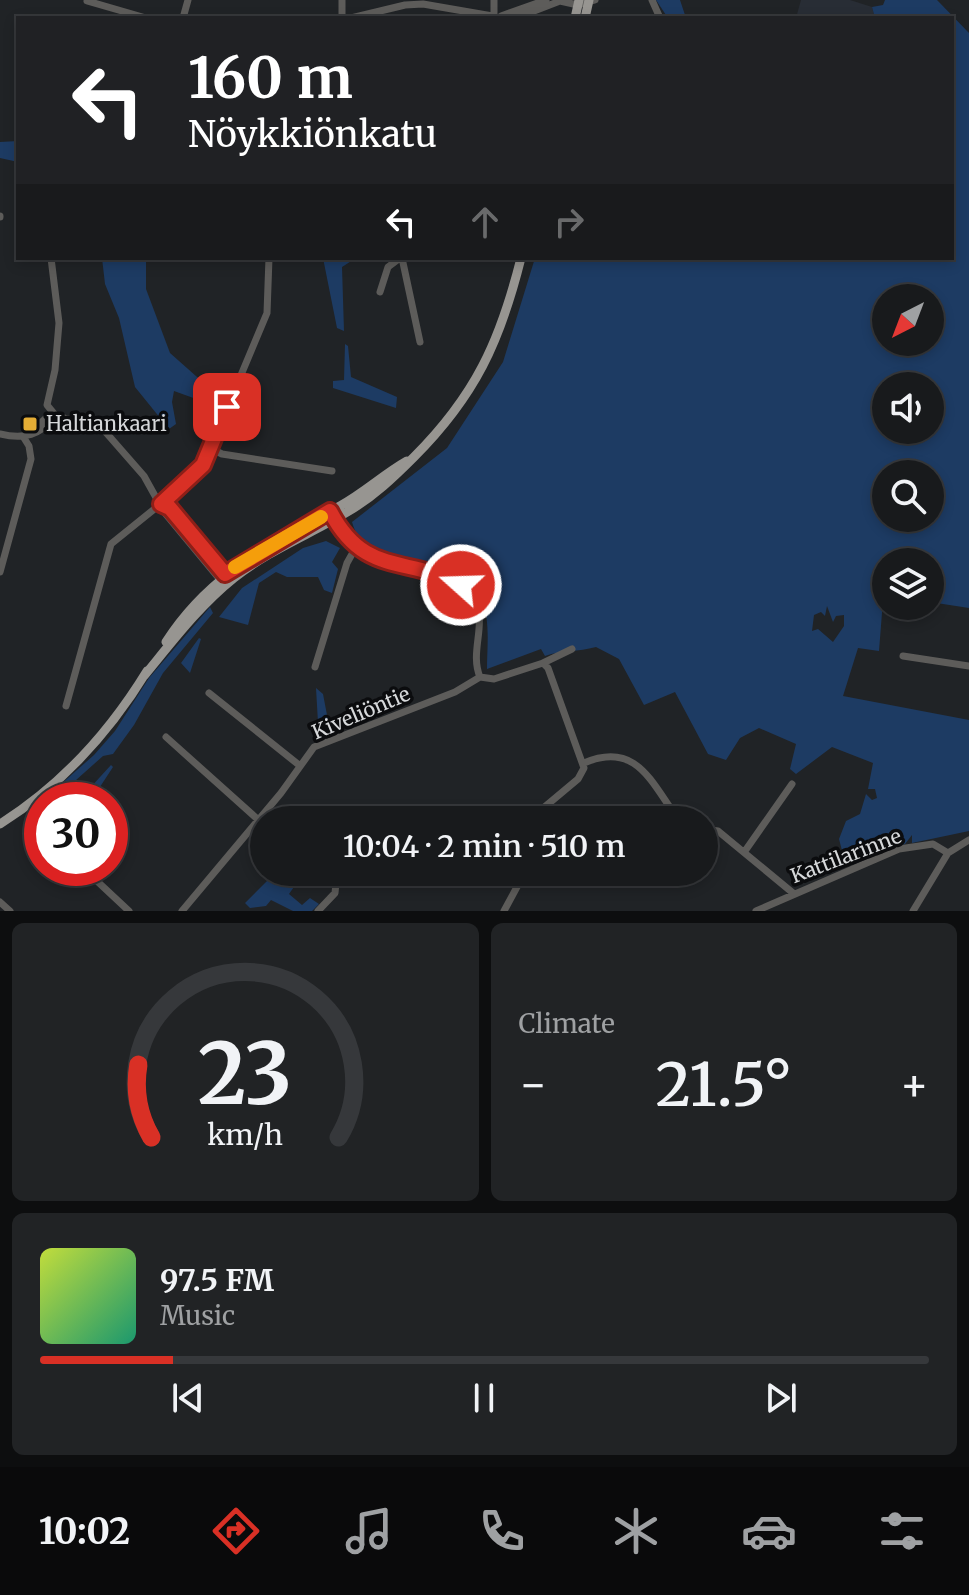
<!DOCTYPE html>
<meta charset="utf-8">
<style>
body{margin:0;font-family:Merriweather,serif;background:#212325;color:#f1f3f6;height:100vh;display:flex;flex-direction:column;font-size:30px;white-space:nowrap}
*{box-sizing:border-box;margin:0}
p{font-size:26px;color:#9fa1a3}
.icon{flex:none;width:44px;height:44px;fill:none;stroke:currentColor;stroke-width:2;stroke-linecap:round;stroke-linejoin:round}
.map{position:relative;height:911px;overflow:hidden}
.details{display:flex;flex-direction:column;gap:12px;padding:12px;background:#0d0e0f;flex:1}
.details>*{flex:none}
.hud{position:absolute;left:16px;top:16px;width:938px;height:244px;border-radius:0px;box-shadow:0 4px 12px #0003,0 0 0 2px #36383b;background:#202124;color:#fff;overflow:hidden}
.needle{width:52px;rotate:222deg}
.buttons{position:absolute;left:872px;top:284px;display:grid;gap:16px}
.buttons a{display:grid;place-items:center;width:72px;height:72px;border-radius:50%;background:#181a1c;box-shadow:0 4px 12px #0003,0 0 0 2px #36383b;font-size:40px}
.speed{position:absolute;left:24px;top:782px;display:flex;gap:16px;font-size:40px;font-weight:700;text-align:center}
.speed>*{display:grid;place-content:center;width:104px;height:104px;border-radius:50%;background:#181a1c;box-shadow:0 4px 12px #0003,0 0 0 2px #36383b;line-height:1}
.speed .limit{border:12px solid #d22;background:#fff;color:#111}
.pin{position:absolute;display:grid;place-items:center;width:68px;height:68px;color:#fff;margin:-34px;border-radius:16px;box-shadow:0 4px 12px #0006}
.me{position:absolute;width:88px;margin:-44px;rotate:290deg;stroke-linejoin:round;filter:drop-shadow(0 0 6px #0008)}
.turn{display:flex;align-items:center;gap:28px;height:168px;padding:0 40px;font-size:36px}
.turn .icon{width:104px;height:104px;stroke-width:2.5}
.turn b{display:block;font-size:56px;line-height:68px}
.lanes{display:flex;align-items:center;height:76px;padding:0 40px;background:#0003;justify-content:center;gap:40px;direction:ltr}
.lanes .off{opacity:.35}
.big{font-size:60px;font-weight:600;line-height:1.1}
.details .tile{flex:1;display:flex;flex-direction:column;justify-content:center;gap:12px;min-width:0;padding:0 28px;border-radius:12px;background:#212325}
.details .dial{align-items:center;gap:0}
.dial svg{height:208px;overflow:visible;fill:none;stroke:#36383b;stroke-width:7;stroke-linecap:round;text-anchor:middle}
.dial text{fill:#f1f3f6;stroke:none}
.song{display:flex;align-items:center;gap:24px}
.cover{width:96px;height:96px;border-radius:12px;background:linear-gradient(135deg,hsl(70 70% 55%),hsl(160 70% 35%))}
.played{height:8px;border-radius:4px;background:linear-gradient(90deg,#d93025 15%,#36383b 15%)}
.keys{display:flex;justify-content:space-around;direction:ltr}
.heat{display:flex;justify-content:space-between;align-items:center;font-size:44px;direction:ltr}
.details .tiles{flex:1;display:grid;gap:12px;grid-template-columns:1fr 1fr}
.tile:last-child{grid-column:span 2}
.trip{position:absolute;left:250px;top:806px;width:468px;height:80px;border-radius:40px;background:#181a1c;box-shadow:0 4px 12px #0003,0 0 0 2px #36383b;font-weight:600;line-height:80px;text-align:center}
.dock{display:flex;height:128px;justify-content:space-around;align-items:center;background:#0a0a0b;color:#9fa1a3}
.dock .icon{width:56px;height:56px}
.dock .active{color:#d93025}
.dock b{font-size:36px;color:#f1f3f6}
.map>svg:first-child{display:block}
.built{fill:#282d35}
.green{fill:#1d3b63;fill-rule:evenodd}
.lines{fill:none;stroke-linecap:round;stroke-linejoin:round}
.minor{stroke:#5d5c5a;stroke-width:7}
.major{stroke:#979591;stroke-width:9}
.route-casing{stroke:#8d1f18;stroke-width:20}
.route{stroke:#d93025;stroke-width:14}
.slow{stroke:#f59e0b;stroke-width:14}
.poi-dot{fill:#e4ad35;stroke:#0b0c0e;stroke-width:3}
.labels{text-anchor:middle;stroke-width:7;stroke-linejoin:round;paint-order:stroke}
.poi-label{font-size:20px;fill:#d6d8da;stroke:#0b0c0e;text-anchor:start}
.street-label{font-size:20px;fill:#d6d8da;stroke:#0b0c0e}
</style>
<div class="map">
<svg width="969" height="911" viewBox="0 0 969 911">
<rect width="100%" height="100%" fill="#202326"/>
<path class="built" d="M801,0H850L872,7L875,18H796Z"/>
<path class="green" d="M656,0H680L686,18H668Z
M885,0H937L969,33V608L930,602V562H886L879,651L858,648L843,696L969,720V831L912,843V835L905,844L846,866L839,839L846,821L860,814L866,794L872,800L877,798L875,789H868L873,763L832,747L796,774L790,769L796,744L759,728L740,738L726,760L708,754L675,692L644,705L619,659L596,647C578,652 562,650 545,656L541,649L487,669C487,645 491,618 480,596C456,548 367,579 352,522L447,448L503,362L535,258H952V18H875L872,7L883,5ZM886,298H930V342H886ZM886,386H930V430H886ZM886,474H930V518H886ZM827,606L833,622L836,616L844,615V626L833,642L818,629L812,631L814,615L821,612L825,616Z
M18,141V162L0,158V142Z
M102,258H146V289L170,353L223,400L221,408L174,391L172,402L176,424L169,429L135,387L119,318L105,284Z
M323,258H356L342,267L344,331L337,328Z
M345,344L348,346L351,377L397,397L396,408L333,388V381L344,380Z
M326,541L340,548L332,562L338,569L332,593L324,590L318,577H287L276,572L259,583L248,625L219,617L242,588L303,548Z
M210,607L213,613L163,673L134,725L113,754L103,756L57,797L43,800L94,755L115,731L149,678Z
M199,638L201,639L190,673L181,663Z
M316,688L323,694L331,736L319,740Z
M111,765L113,767L96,793L97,800H79Z
M276,872H308L291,876L296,884L289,894L302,905L310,898L319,904L312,911H293L271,900L266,906L250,908L245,903Z"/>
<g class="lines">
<path class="minor" d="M652,0L660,18
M87,1L146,18
M494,15V0
M501,16L546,0
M183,18L188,0
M342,18V0
M351,18L405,5L423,4L504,18
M516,18L560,1L578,5L595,0
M0,216V217
M51,258L59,323L55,370L47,405L56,416
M402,258L420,342
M380,292L388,267L400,258
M0,434C24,440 40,435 56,416
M24,438L46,418L56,416L102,428L144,476L164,512L222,582
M210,448L222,454L332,471
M161,504L170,508L226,580
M334,518C340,528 347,540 356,548C388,573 454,564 474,599C488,624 469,651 480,677
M0,572L31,459L29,446L24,438
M903,656L969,666
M543,663L572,649
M315,667L347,563L356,547
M480,677L494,679L543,663L548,668L584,768L578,779L529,820
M209,693L299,765
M66,706L111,544L168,498L205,461L267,313L269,258
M166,737L264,825
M584,763C638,740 652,785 679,820
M704,829L718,831L793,893
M745,851L792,784
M83,868L129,911
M317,872C338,890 356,880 379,872
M0,902L10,911
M182,911L281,793L314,747L455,692L480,677
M318,911L335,893L336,883
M504,911L525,872
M756,911L899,849L933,844L948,853
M913,911L948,853L969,840"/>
<path class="major" d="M575,18L579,0
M585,18L589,0
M166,642C211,572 271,546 340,506C364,493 384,474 407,461
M144,676C172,642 199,606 234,578C269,550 311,534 349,511C374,496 393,478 414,457C475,396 500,342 521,258
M0,824C62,785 109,733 147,671"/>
</g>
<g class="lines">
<g class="route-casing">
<path id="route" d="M227,407L203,465L161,504L170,508L225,574L330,511C365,578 407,555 461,585"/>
</g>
<use href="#route" class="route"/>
<path class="slow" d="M235,567L321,517"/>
</g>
<rect class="poi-dot" x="22" y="416" width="16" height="16" rx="4"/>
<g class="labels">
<g class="poi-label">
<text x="46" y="431">Haltiankaari</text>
</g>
<g class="street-label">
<text transform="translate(361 713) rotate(-23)" y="7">Kiveliöntie</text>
<text transform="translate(846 856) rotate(-21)" y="7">Kattilarinne</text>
</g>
</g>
</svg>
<div class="buttons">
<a><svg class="needle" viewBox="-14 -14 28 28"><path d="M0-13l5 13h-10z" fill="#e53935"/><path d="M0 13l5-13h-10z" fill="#9fa1a3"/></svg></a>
<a><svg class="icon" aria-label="sound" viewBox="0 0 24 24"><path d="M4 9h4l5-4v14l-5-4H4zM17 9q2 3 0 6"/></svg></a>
<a><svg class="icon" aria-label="search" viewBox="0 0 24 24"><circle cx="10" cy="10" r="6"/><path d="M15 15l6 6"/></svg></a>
<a><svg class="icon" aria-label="layers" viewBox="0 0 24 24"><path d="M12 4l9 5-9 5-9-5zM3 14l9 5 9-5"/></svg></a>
</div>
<div class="speed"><div class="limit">30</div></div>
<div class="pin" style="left:227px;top:407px;background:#d93025"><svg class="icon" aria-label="arrive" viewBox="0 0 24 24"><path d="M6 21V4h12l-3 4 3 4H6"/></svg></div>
<svg class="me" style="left:461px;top:585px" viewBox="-20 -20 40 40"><circle r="17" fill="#d93025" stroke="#fff" stroke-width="3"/><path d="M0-11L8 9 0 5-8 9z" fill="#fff"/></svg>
<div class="trip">10:04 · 2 min · 510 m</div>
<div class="hud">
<div class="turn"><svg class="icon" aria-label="left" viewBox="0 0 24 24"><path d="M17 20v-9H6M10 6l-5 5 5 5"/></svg><div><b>160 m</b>Nöykkiönkatu</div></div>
<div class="lanes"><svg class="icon" aria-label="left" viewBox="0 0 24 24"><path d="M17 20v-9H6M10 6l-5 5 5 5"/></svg><svg class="icon off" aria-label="ahead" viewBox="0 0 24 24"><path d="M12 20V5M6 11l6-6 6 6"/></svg><svg class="icon off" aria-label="right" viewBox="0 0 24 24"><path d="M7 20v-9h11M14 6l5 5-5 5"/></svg></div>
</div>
</div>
<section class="details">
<div class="tiles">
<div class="tile dial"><svg viewBox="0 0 100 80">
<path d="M14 69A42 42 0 1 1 86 69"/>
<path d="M14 69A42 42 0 0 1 9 41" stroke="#d93025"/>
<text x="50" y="56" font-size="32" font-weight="700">23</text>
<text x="50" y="72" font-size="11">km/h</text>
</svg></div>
<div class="tile"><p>Climate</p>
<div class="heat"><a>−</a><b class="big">21.5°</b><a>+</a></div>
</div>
<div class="tile">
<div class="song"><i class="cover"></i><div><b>97.5 FM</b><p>Music</p></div></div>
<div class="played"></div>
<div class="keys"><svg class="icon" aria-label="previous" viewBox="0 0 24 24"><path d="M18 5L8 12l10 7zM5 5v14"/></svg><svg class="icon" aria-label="pause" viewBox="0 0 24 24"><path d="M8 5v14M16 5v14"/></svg><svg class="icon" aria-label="next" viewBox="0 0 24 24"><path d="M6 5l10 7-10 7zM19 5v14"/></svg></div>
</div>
</div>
</section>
<nav class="dock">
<b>10:02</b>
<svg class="icon active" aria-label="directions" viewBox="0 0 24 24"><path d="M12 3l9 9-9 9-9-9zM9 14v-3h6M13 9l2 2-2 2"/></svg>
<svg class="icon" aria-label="music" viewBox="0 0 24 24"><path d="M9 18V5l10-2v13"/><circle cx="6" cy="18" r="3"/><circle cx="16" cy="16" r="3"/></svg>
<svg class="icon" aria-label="phone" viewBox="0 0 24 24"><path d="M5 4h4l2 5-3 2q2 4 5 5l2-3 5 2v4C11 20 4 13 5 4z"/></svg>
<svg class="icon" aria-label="climate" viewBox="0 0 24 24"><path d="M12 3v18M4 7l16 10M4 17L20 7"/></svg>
<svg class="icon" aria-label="car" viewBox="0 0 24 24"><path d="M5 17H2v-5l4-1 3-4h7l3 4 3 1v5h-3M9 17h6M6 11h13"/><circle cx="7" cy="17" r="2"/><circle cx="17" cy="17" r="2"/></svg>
<svg class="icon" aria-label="filters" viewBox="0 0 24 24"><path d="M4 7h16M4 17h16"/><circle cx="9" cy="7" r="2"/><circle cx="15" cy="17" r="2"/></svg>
</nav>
